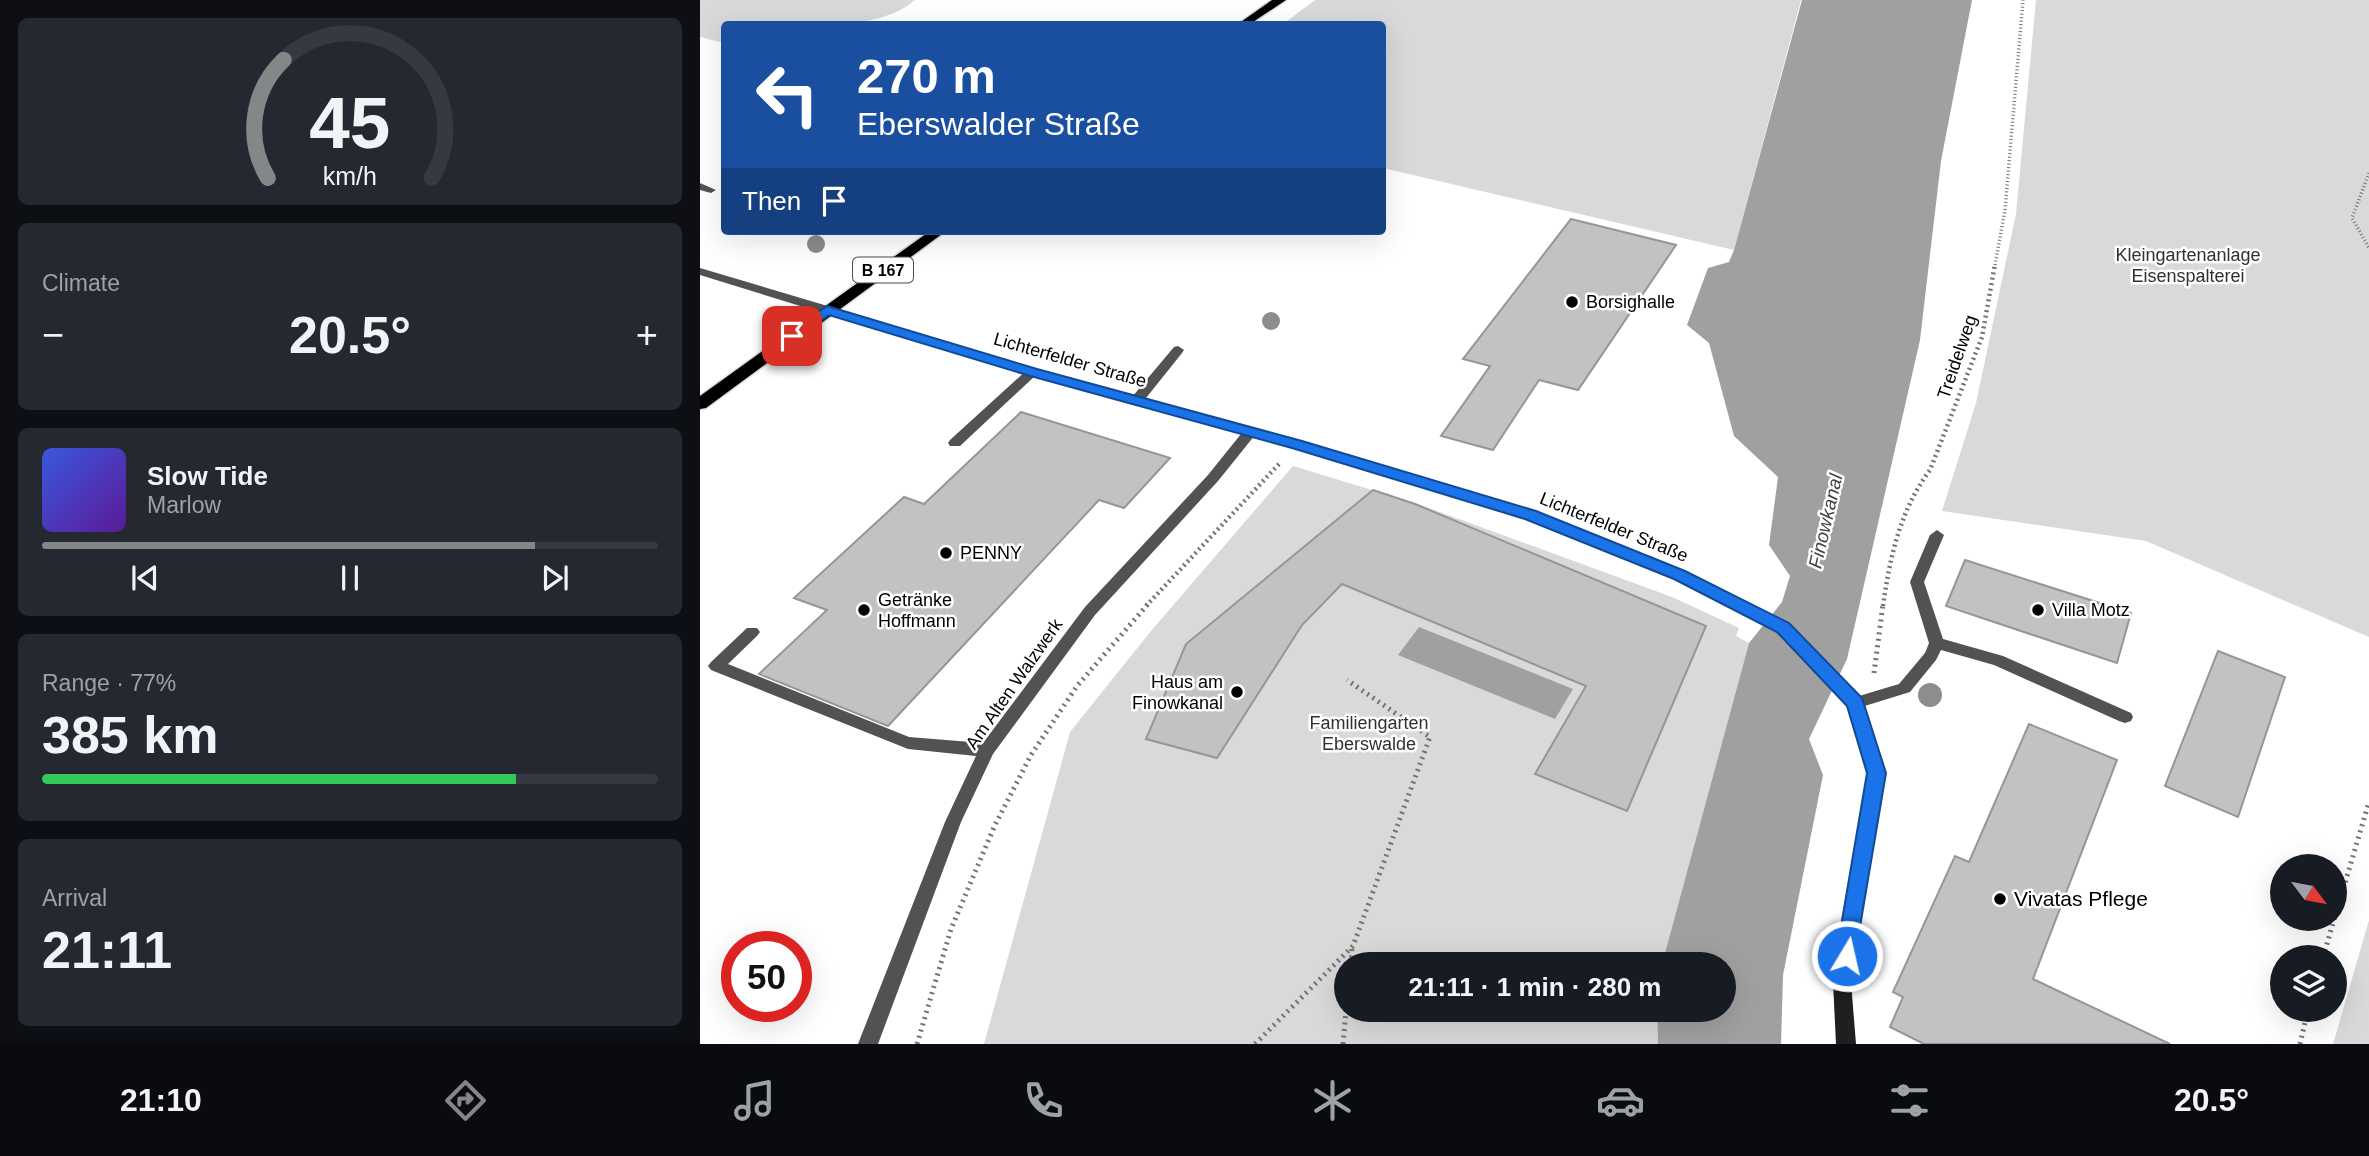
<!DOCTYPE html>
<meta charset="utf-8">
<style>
body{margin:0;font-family:Helvetica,sans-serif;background:#242831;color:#f1f3f6;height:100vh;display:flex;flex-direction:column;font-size:26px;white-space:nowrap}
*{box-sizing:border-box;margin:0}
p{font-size:23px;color:#9ea1a6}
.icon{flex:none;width:38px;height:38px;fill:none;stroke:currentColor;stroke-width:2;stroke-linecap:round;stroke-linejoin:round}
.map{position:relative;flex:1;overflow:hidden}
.drawer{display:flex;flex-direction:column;gap:18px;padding:18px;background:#0d0f14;width:700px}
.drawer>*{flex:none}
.hud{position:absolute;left:21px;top:21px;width:665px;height:214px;border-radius:7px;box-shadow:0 7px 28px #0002;background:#1a4fa0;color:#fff;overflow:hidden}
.needle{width:46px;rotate:122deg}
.tools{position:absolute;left:1570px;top:854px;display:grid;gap:14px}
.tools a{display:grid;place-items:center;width:77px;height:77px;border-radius:50%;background:#171b24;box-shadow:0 7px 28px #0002;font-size:35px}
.speed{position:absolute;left:21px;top:931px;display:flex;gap:14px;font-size:35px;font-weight:700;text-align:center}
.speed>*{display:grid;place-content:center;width:91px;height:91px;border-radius:50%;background:#171b24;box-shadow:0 7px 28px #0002;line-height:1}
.speed .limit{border:10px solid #d22;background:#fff;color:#111}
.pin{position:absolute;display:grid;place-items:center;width:60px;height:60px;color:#fff;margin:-30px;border-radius:14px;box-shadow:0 4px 10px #0006}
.me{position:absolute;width:77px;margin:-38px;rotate:9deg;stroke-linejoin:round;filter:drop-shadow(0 0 5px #0008)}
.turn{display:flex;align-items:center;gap:24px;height:147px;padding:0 21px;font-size:32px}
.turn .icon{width:91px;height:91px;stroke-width:2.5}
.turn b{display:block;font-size:49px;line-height:60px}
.then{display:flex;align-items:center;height:66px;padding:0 21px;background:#0003;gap:14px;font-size:26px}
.big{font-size:52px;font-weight:800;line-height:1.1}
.drawer .tile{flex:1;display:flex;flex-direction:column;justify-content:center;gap:10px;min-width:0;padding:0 24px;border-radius:10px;background:#242831}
.drawer .dial{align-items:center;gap:0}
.dial svg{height:182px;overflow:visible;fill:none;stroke:#363941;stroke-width:7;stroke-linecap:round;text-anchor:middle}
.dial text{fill:#f1f3f6;stroke:none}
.song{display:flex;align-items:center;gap:21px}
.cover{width:84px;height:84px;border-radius:10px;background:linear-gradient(135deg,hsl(230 70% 55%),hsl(270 70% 35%))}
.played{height:7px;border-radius:4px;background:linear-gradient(90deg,#858687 80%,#363941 80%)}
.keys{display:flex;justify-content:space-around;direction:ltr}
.heat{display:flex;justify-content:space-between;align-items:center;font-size:38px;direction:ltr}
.charge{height:10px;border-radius:5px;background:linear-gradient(90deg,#34c759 77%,#363941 0)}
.trip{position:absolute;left:634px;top:952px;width:402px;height:70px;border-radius:35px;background:#171b24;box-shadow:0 7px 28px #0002;font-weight:800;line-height:70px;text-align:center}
.tab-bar{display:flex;height:112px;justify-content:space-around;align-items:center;background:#090b0e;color:#9ea1a6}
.tab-bar .icon{width:49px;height:49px}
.tab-bar .current{color:#858687}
.tab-bar b{font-size:32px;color:#f1f3f6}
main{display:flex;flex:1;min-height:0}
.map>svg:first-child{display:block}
.green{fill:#d9d9d9}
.water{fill:#a0a0a0}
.building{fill:#c2c2c2;stroke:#969696;stroke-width:2}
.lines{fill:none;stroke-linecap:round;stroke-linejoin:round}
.primary-casing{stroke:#dbdbdb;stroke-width:3}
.path-far2{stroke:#747474;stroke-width:3.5;stroke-dasharray:1 2.5;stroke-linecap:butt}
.path-far1{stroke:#747474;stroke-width:4.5;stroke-dasharray:2 3.5;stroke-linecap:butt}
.path{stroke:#747474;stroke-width:5;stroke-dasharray:2 4.5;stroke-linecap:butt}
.lane{fill:#525252;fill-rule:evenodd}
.street{fill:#525252;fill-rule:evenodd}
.secondary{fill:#1f1f1f;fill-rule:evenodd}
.primary{fill:#000;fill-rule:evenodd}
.tree{fill:#8d8d8d}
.route{fill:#1a73e8;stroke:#114b97;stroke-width:2}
.poi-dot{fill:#000;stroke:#fff;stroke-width:2.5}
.labels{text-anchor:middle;stroke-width:5;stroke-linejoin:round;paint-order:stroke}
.shield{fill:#fff;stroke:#4c4c4c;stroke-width:2}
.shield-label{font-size:16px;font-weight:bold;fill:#000}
.park-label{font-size:18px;fill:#303030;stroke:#fff}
.poi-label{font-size:18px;fill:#000;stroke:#fff;text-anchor:start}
.street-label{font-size:18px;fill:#000;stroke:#fff}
.water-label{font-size:19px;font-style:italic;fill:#414141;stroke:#fff}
.near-poi-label{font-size:21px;fill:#000;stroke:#fff;text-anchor:start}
</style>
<main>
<section class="drawer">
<div class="tile dial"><svg viewBox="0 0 100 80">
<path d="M14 69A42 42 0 1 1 86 69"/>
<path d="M14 69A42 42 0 0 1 21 17" stroke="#858687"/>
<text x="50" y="56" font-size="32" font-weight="700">45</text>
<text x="50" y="72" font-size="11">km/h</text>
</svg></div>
<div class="tile"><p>Climate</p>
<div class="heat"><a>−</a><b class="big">20.5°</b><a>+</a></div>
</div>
<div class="tile">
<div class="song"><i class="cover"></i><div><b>Slow Tide</b><p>Marlow</p></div></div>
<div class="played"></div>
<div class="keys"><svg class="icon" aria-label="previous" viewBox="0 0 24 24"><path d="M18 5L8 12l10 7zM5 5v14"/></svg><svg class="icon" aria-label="pause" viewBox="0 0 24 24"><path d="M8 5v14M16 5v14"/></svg><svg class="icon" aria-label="next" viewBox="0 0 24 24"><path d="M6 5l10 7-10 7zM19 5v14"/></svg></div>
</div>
<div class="tile"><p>Range · 77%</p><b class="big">385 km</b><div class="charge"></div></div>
<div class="tile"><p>Arrival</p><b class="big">21:11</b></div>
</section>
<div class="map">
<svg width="1669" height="1044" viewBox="0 0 1669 1044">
<rect width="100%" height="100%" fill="#fff"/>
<path class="green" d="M0,0H215C175,36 77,24 24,24V43L0,37Z
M615,0H1101L1034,250L683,168L682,24H583Z
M1336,0H1669V637L1446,541L1242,511L1276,403L1316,214Z
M593,466L718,504L972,597L1039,628L1036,636L1049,643L962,964H646V1010H957L958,1044H284L370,732L451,631Z
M1669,920V1044H1633Z"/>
<path class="water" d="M1102,0H1272L1241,161L1220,340L1147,659L1109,739L1123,775L1083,975L1081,1044H958L957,1010H1024V964H962L1049,643L1082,602L1090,576L1069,545L1078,477L1034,436L1009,343L987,325L1008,268L1029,262L1034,250Z
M719,627L873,689L855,719L698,655Z"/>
<path class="building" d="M871,219L976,245L878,390L839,380L793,450L741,436L790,366L763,359Z
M321,412L470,458L424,508L399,500L188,726L59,674L127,610L94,598L204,497L224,504Z
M673,490L715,504L1006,626L927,811L835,774L886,686L642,584L602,625L517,758L446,739L486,644Z
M1265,560L1431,613L1417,663L1246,606Z
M1518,651L1585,677L1538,817L1465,786Z
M1329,724L1417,760L1333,979L1470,1044H1224L1190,1027L1203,997L1193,992L1255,856L1269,862Z"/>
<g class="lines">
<g class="primary-casing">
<path id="primary" d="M572,0H586L550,24H538Z
M230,231H246L6,408L0,409V396Z"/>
</g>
<path class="path-far2" d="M1669,173L1652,218L1669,248
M1295,265L1305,210L1323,0"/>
<path class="path-far1" d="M446,606L580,463
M1183,606C1190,557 1200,510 1230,470L1282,337L1295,264"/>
<path class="path" d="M1174,673L1183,604
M1623,957L1669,802
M651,964L652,947
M217,1044L251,929L295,825L331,755L377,686L448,604
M555,1044L653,946L730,737L647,680
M643,1044L646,1010
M1600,1044L1608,1010"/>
<path class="lane" d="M0,183L16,190L11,193L0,190Z
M478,346L484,350L482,353L442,403H432L431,400L432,397L474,347Z
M332,368L336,369L338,372L336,375L260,446H250L248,443L250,440L328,369Z
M550,428L557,432L555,435L518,481L395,615L293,754L261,822L178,1044H158L245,822L276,756L208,749L11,670L8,666L11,662L47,628H57L60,632L57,636L28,664L209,737L283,743L385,607L508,475L545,429Z
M1237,530L1244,535L1224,582L1243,639L1303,656L1431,713L1433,717L1431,721L1425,723L1419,721L1294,665L1241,650L1236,660L1210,692L1155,709L1149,707L1147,703L1149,699L1199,684L1225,653L1229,643L1210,582L1230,535Z"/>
<path class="street" d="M0,268L131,307L133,310L127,314L123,313L0,275Z"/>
<path class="secondary" d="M127,306L336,369L602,441L835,512L985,571L1088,623L1161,699L1184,773L1151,982L1156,1044H1136L1133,982L1168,773L1148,706L1078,631L975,579L825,518L592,447L328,375L123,313L121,310Z"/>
<use href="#primary" class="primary"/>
</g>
<g class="tree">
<circle cx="116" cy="244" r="9"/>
<circle cx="571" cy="321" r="9"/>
<circle cx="1230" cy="695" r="12"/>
</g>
<path class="route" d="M127,306L337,369L602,441L836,511L985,571L1089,623L1162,698L1186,773L1154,962L1147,965L1139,962L1136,956L1167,773L1147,706L1077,632L974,579L825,519L592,448L327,375L129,315L97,339H87V333Z"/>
<g class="poi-dot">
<circle cx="872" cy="302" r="7"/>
<circle cx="246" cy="553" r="7"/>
<circle cx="164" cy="610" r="7"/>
<circle cx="1338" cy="610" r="7"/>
<circle cx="537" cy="692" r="7"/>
<circle cx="1300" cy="899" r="7"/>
</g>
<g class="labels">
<rect class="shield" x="153" y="257.5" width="60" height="25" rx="5"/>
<g class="shield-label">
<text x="183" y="276">B 167</text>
</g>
<g class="park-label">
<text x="1488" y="261">Kleingartenanlage<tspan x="1488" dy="21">Eisenspalterei</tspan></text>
<text x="669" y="729">Familiengarten<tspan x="669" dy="21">Eberswalde</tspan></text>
</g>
<g class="poi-label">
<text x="886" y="308">Borsighalle</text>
<text x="260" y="559">PENNY</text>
<text x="178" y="606">Getränke<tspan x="178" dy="21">Hoffmann</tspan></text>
<text x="1352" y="616">Villa Motz</text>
<text x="523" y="688" text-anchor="end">Haus am<tspan x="523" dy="21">Finowkanal</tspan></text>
</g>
<g class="street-label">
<text transform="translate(1257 357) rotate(-71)" y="6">Treidelweg</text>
<text transform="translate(370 360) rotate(16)" y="6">Lichterfelder Straße</text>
<text transform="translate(914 527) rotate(22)" y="6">Lichterfelder Straße</text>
<text transform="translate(314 684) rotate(-55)" y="6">Am Alten Walzwerk</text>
</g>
<g class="water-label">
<text transform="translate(1125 521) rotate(-77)" y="7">Finowkanal</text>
</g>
<g class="near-poi-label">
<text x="1314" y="906">Vivatas Pflege</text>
</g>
</g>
</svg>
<div class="tools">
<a><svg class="needle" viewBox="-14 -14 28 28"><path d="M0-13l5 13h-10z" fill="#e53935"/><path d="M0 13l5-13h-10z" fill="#9ea1a6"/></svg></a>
<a><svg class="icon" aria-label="layers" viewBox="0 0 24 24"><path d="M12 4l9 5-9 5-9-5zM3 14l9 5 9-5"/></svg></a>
</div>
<div class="speed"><div class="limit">50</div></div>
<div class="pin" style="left:92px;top:336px;background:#d93025"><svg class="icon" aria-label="arrive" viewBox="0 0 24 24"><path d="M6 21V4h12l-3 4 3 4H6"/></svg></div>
<svg class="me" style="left:1147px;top:956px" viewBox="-20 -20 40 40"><circle r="17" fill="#1a73e8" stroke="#fff" stroke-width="3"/><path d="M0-11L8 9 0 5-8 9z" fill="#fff"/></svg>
<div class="trip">21:11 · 1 min · 280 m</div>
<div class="hud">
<div class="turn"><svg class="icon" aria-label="left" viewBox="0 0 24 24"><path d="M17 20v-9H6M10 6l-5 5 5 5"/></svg><div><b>270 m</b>Eberswalder Straße</div></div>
<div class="then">Then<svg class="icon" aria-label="arrive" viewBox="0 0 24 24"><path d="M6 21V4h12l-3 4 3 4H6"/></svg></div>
</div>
</div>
</main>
<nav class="tab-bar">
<b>21:10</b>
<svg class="icon current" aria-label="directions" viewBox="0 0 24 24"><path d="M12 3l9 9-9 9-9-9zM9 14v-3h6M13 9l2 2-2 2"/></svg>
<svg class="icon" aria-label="music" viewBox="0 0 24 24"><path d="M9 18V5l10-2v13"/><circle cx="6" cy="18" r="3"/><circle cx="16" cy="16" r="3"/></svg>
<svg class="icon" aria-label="phone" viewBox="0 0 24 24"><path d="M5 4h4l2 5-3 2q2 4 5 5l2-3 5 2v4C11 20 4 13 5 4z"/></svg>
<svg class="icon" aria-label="climate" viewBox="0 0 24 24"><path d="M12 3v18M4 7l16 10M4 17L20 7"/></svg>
<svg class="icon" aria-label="car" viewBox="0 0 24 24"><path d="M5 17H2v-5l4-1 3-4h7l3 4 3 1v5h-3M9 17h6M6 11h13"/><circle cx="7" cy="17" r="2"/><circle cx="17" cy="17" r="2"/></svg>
<svg class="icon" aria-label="filters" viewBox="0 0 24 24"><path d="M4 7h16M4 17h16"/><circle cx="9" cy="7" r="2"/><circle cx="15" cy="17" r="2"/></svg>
<b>20.5°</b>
</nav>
